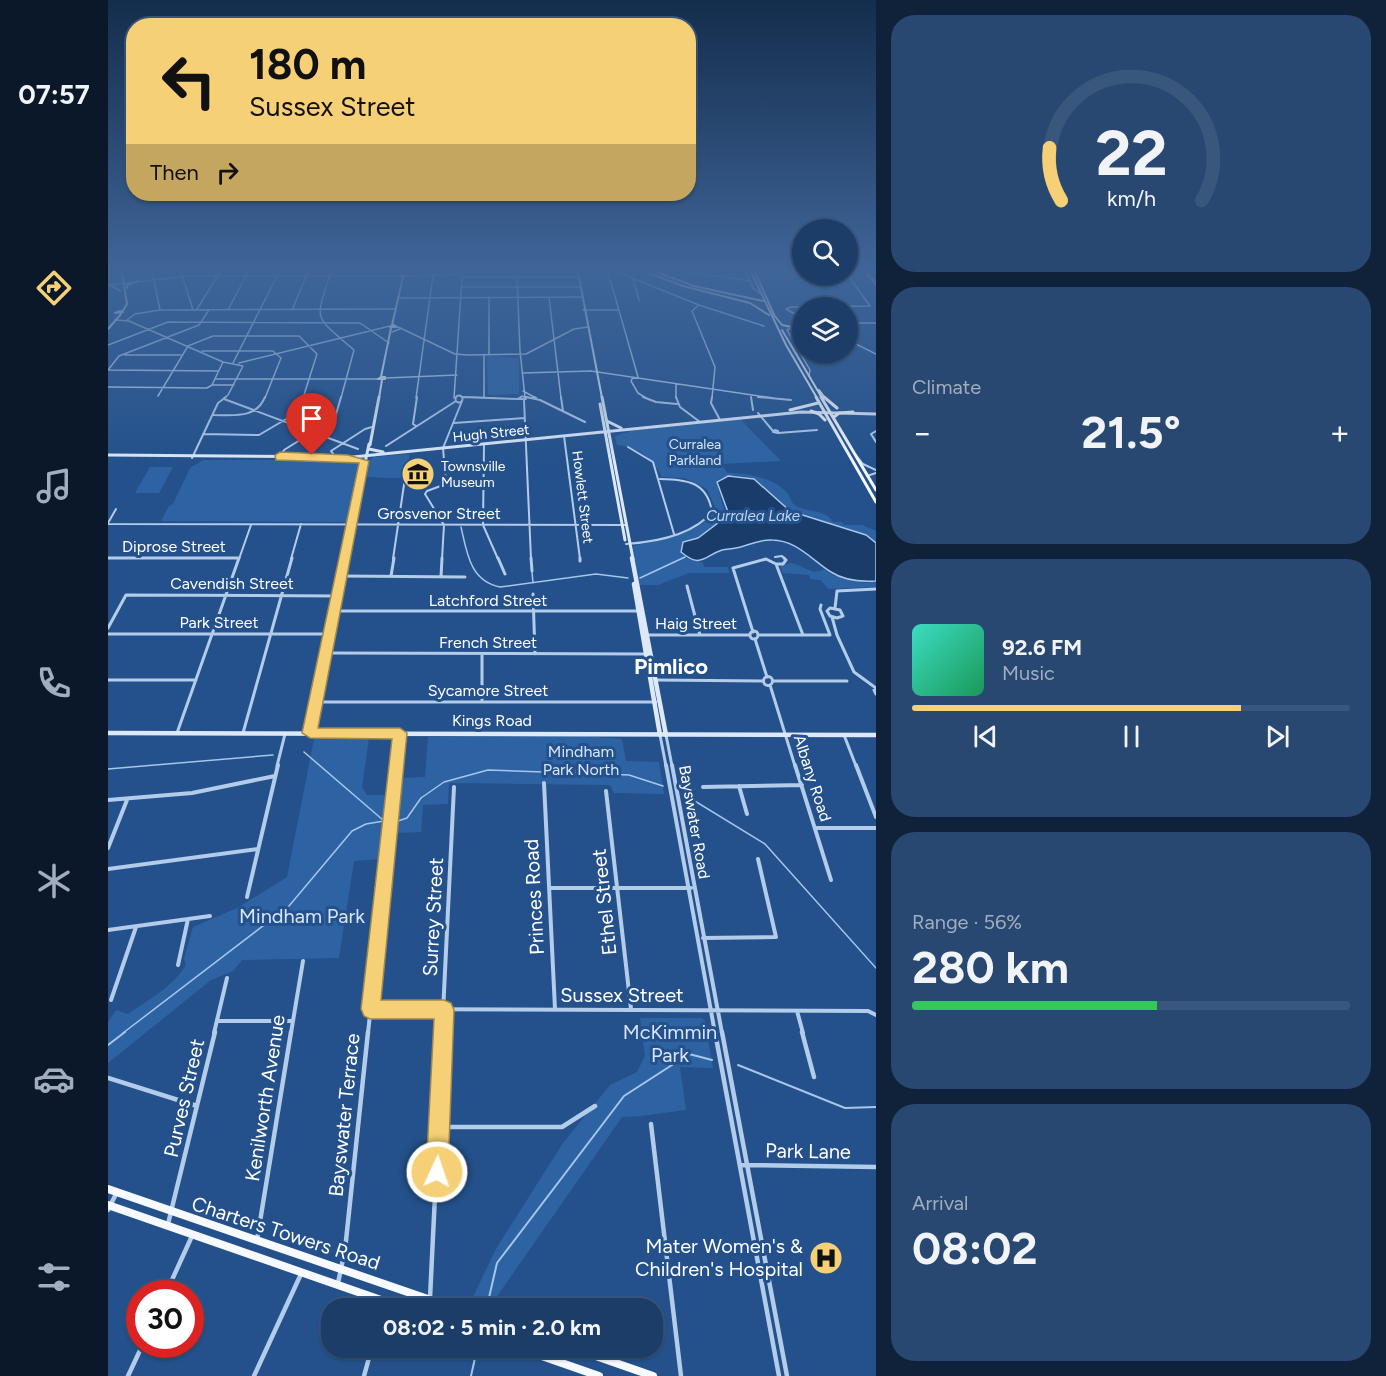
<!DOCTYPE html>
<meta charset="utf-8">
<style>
body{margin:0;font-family:Figtree,sans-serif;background:#284871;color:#f1f3f6;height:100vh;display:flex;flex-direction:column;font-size:22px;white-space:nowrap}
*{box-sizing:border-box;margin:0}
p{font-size:20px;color:#a0aec0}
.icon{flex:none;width:33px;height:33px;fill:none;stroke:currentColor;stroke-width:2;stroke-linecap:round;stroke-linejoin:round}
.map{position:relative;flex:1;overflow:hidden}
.side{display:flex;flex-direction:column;gap:15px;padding:15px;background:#0f2239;width:510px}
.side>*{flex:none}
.guide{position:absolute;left:18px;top:18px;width:570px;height:183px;border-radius:24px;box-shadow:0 2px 4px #0004,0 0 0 2px #39567c;background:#f5d076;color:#111;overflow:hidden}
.fabs{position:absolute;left:684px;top:219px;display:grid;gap:12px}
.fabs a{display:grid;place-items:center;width:66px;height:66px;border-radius:50%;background:#1b3d68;box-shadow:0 2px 4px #0004,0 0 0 2px #39567c;font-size:30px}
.speed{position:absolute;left:18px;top:1280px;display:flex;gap:12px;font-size:30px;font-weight:700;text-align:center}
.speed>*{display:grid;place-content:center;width:78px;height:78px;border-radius:50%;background:#1b3d68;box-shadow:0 2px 4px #0004,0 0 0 2px #39567c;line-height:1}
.speed .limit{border:9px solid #d22;background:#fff;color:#111}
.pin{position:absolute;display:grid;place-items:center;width:51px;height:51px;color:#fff;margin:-62px -26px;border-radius:50% 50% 50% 0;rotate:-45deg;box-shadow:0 0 6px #0007}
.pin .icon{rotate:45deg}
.me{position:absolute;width:66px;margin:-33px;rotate:3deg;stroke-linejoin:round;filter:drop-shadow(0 0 4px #0008)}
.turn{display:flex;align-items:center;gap:21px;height:126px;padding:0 24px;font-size:27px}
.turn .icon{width:78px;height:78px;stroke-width:2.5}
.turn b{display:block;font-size:42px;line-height:51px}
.then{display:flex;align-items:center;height:57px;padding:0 24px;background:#0003;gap:12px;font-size:22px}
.big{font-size:45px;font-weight:700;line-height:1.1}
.side .tile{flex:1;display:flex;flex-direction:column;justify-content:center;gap:9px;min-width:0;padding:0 21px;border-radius:24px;background:#284871}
.side .dial{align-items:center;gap:0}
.dial svg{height:156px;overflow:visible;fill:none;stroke:#39567c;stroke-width:7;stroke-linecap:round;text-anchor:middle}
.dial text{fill:#f1f3f6;stroke:none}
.song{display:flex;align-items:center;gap:18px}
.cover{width:72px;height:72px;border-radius:9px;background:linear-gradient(135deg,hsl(170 70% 55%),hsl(150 70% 35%))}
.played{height:6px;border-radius:3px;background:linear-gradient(90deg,#f5d076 75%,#39567c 75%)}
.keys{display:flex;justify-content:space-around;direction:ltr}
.heat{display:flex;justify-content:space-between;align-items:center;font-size:33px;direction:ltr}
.charge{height:9px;border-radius:4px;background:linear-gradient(90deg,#34c759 56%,#39567c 0)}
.trip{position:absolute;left:213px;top:1298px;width:342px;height:60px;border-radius:24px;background:#1b3d68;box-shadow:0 2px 4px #0004,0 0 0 2px #39567c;font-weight:700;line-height:60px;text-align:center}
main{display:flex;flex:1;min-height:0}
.menu{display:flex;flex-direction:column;width:108px;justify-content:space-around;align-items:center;background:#0b182a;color:#a0aec0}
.menu .icon{width:42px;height:42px}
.menu .selected{color:#f5d076}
.menu b{font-size:27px;color:#f1f3f6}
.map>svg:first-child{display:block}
.green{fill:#2e63a3}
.water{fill:#193c6b;stroke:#a6c6eb;stroke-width:1.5}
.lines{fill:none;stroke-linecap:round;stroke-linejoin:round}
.stream-far1{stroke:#a6c6eb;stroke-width:1.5}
.stream{stroke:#a6c6eb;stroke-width:2}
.street-far4{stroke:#b2ccea;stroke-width:1.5}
.street-far3{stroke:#b2ccea;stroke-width:2}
.street-far2{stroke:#b2ccea;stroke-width:3}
.street-far1{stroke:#b2ccea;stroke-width:4}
.street{stroke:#b2ccea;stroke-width:4.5}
.secondary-far2{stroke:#dde9f8;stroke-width:2}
.secondary-far1{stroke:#dde9f8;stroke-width:3}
.secondary{stroke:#dde9f8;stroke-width:4.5}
.primary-far2{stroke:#f6f9fe;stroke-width:2}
.primary-far1{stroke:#f6f9fe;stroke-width:3}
.primary{stroke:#f6f9fe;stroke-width:8}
.rail-casing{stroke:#fff;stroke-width:3}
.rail{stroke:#24518b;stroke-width:1.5;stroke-dasharray:2;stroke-linecap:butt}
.route{fill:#f5d076;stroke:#9f874d;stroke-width:1.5}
.labels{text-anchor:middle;stroke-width:6;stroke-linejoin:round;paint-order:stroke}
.far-street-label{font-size:14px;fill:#fff;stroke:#24518b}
.far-park-label{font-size:14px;fill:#d6e6f8;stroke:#24518b}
.far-poi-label{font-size:14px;fill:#fff;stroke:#24518b;text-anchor:start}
.far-water-label{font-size:15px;font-style:italic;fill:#bed6f1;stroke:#24518b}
.street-label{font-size:16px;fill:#fff;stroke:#24518b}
.park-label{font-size:16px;fill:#d6e6f8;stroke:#24518b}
.near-street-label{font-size:20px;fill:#fff;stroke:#24518b}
.near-park-label{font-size:20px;fill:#d6e6f8;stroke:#24518b}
.near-poi-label{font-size:20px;fill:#fff;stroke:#24518b;text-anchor:end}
.district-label{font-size:22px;font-weight:bold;fill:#fff;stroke:#24518b}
</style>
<main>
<nav class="menu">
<b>07:57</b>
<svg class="icon selected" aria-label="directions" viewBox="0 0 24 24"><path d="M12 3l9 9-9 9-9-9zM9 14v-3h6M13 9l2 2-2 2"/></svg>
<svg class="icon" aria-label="music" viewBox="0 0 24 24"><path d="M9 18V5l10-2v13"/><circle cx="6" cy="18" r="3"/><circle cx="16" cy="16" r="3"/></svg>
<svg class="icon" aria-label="phone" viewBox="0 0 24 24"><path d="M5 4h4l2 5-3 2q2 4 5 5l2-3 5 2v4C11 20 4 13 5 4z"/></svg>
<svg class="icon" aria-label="climate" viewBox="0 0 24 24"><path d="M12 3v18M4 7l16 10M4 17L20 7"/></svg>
<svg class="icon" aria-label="car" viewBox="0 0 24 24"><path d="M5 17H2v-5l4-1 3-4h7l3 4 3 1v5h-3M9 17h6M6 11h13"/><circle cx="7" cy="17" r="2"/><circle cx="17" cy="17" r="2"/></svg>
<svg class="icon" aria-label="filters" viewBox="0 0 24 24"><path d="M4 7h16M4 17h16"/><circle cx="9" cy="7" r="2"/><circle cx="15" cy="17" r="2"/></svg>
</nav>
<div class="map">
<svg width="768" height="1376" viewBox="0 0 768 1376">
<rect width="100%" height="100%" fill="#24518b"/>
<path class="green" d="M382,356L411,358V394L380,395L379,357Z
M632,419L673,461L614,464L619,473C639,473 667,478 680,494C683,499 683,503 688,506C700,513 718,509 725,522H734L736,525H754L768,531V542L757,534L682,510L646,478L627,475L612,478L608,482L618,516L589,538L574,542L572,552L580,559L594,562L597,567H620L621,573H581L550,585H531L524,548L526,546C549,540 601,533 607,507L599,489L577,478L554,477C546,459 529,446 509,445L507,437C522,426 609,422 632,419Z
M301,454L302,464H307C310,484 273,477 259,477L262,460L266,457Z
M95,460H249L252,463L240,522L53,521L61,506L65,504L82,468Z
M42,467H65L51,493H27Z
M682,563C694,564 704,577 716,569C731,580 750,584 768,582V587L720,589L713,580L702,579L701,575L675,573L672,566Z
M477,736L514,739L518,761L551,762L556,794L506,793L502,785L341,783L340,804L315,805L313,832L288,833L294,778L317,777L320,737Z
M261,738L254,787L259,795H280L273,859L246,861L231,958L134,960L125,971L103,980L0,1063V1022L8,1010L20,1014C39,1001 66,986 78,965L76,959L85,927L129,908L179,877L206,739Z
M532,1018H594L597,1021L605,1068L572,1067L578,1110C557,1112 536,1117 514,1117L383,1305L364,1299L388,1249L455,1143L502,1085L529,1072L537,1056Z"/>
<path class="water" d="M620,476L646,479L682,511L758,535L768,543V581C753,582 737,581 723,572C704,560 688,540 664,540C651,539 640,546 628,548C623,549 619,549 614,550C596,556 593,569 573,552L575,542L590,538L619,516L620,512L609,482Z"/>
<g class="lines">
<path class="stream-far1" d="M353,527C359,553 362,581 392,587L488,574L520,578
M424,572L425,583
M532,578L577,557
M196,752L275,820
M0,769L165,755
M577,795L657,844L768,968
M290,821L299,818L313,798L336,782L380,770L521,775L555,786
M15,1033L181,906L244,831L258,824L276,821"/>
<path class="stream" d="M0,1045L17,1032
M630,1065L737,1108L768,1107
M380,1302L389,1263L516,1096L581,1054L604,1060
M363,1376L369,1349"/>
<path class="street-far4" d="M44,272L52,310
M73,272L85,310
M223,272C206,323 206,315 246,350L233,398
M500,272L530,377
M509,272L591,305L656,326
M582,272L642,281
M638,272L645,288L653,294
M299,276L354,274
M352,277H471
M409,277L412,351L417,397
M525,279L531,300
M0,284L13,291
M2,285L80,276H292
M353,287H473
M381,297V355
M441,297L453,398
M291,298L474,297
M591,305L584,311L607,367L604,398
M89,309L112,272
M678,309L683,307L762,306L739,274
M678,309L694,318
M120,310L140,272
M184,310L200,272
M475,310H511
M7,320L21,321L115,362L135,366L120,395L116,398
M19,320L27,314L52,310L288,309
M740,323H768
M694,324L679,330L702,370L701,376
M288,326L347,354L360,355L418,354L466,329L480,327
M284,332L292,329
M740,340L768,354
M0,345L60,322L252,323L281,343
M94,351H165L173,358L157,398
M17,355H75
M376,355V398
M125,363L171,272
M131,363L282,326
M0,370L11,356L91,325L101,310
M0,370L110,371
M414,373L483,371L665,398
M525,377L523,381L530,393L538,398
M278,378L349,375
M107,379H270
M104,385L115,362
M0,387L99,388L104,385H126
M415,391L428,398
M50,396L80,346L105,336H191L209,354L195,398
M354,397L388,398
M418,397L424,398
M308,398L325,276
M346,398L354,278
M411,398L414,396L418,398
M568,398V384"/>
<path class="street-far3" d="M347.5 399a3.5 3.5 0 1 1 7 0a3.5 3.5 0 1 1-7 0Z
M354,397L410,399
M413,397L410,399H418L417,397
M418,397L432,400L477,422
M426,397L428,398
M453,397L455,411
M535,397L548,402L569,404
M568,397L572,407L592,422
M604,397L603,403L612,420
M643,397L645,410
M650,397L683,400
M116,399L250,449
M416,400L423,559
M650,413L665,431
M105,415C126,415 148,419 157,397
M346,423L416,418
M308,426L305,424L309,397
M667,430L670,431V433L665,432Z
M768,431L763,434L768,442
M670,433L709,430
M95,434L151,435L190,412L195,397
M456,436L472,559
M376,444L375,525L390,559
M278,446L348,401
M520,447L545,462L566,534
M747,454L755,464L768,470
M226,455L223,451L257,429L264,427
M84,458L110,403L118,397
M172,458L176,450L227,418L233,397
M759,476L768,473
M0,523L8,509
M0,524L518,525
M518,544C547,542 585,535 604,512C599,481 579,480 552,479
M667,557L674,556L677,559
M0,558H130
M131,559L143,525
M183,559L193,524
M285,559L297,478
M334,559L336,525L317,494L319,491L338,484L335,448L354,401"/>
<path class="street-far2" d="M0,558H130
M390,558L397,574
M423,558L424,571
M472,558V561
M668,564H675L678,560L676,558
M234,576L357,577
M283,576L286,558
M333,577L334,558
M579,586L592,635
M425,594L427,654
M722,608L732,610L735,616L729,618L722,616L719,611Z
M727,608L729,591L768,589
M227,611H531
M724,617L729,635L746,672L768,688L766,690L768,694
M0,628L18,595L230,596
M642 635a4 4 0 1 1 8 0a4 4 0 1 1-8 0Z
M645,632L625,568L658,559L668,564L695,635
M0,634H222
M540,635H641
M651,635H722L712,609L713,605
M647,639L659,677
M218,653L537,654
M374,654V702
M655.5 681a4.5 4.5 0 1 1 9 0a4.5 4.5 0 1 1-9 0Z
M0,680H88
M547,680L655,681
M666,681H739
M662,685L687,766
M208,702H548
M69,733L131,558
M135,733L184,558
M552,735L558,766
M558,735L564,766
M736,735L748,766
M169,766L177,734
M288,766L292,733"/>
<path class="street-far1" d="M558,765L607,1033
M564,765L614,1033
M687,765L723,880
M748,765L768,817
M436,783L447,1009
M631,786L639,814
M595,787L694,785
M498,791L523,1009
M0,800L84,793L167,776
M709,828H768
M0,848L19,800
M0,869L150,849
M441,888H583
M139,897L170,765
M0,930L102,916
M595,938L668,937L650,859
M70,965L80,919
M3,1000L28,927
M262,1009L760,1011L768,1015
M689,1011L695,1033
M109,1021H185
M106,1033L119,978
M183,1033L195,961
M260,1033L289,765
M334,1033L346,787"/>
<path class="street" d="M607,1032L671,1376
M614,1032L679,1376
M694,1032L706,1077
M0,1078L89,1106
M543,1124L573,1376
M331,1127H454L487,1106
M632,1165L768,1167
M0,1210L8,1194
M60,1224L107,1032
M149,1240L183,1032
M230,1283L237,1250L260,1032
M58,1293L84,1236
M322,1298L335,1032
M20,1376L35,1344
M146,1376L193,1274
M256,1376L264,1347"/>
<path class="secondary-far2" d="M14,272L19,304L14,312
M470,272L494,398
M299,275L295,277L292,276Z
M19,288V285L30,281
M12,311L15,312L7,313Z
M284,325L295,277
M286,325L288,327H282Z
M0,329L13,314
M273,377L283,328
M273,377H277V379H270Z
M271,398L274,380"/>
<path class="secondary-far1" d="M494,397L525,559
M492,404L517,540
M499,421L513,428
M262,445L271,397
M261,449L275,452
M0,455L245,457L693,412L768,414
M237,559L261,444"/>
<path class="secondary" d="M524,558L558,735
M526,584L552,735
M0,733L768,735
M202,733L238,558"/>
<path class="primary-far2" d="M538,272L575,286L642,303L661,315
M548,272L586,286L655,301
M643,272L678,345L709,398
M647,272L667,317
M666,315L674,325L684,327
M674,330L714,398
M711,390L717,398"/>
<path class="primary-far1" d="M708,397L768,502
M713,397L768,490
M716,397L729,408
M682,410L710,403
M703,411L711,414L717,420
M726,417L731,413L745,412"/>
<path class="primary" d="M0,1189L346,1308
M0,1205L296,1308
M408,1347L491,1376
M462,1347L545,1376"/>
<g class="rail-casing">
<path id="rail" d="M757,272L768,283"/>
</g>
<use href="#rail" class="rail"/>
</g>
<linearGradient id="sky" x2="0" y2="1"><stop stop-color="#142d4c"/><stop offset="0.58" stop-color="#3f6598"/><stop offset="1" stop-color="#3f6598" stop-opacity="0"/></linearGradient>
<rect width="768" height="465" fill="url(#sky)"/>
<path class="route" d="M172,452L240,455L261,461L210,728H292L299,733L273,1000H336L343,1003L346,1010L340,1172L336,1180L329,1183L321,1180L318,1172L326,1019H262L256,1016L253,1009L284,739L202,738L194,733L251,463L168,460L167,455Z"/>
<defs>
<g id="museum-disc" transform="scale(1.725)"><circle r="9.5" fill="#f5d076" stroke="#24518b"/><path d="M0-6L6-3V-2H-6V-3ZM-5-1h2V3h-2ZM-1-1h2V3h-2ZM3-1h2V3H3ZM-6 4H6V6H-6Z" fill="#111"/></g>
<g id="hospital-disc" transform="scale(1.725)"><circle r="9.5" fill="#f5d076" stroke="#24518b"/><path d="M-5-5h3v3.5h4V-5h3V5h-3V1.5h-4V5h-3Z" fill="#111"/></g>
</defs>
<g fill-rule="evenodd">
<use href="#museum-disc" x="310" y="474"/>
<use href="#hospital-disc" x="718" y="1258"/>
</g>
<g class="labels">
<g class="far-street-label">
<text transform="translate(383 433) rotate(-6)" y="5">Hugh Street</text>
<text transform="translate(475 497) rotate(83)" y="5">Howlett Street</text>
</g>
<g class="far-park-label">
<text x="587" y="449">Curralea<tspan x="587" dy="16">Parkland</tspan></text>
</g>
<g class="far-poi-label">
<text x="333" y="471">Townsville<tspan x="333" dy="16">Museum</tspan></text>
</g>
<g class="far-water-label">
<text x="645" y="521">Curralea Lake</text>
</g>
<g class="street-label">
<text x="331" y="519">Grosvenor Street</text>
<text x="66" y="552">Diprose Street</text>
<text x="124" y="589">Cavendish Street</text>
<text x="380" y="606">Latchford Street</text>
<text x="111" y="628">Park Street</text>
<text x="588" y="629">Haig Street</text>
<text x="380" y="648">French Street</text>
<text x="380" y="696">Sycamore Street</text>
<text x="384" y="726">Kings Road</text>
<text transform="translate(705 778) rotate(72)" y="6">Albany Road</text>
<text transform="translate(587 822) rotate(80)" y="6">Bayswater Road</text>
</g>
<g class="park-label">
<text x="473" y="757">Mindham<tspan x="473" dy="18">Park North</tspan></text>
</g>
<g class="near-street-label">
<text transform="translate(426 897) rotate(-93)" y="7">Princes Road</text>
<text transform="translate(496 902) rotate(-96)" y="7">Ethel Street</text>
<text transform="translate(325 917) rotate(-87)" y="7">Surrey Street</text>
<text x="514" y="1002">Sussex Street</text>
<text transform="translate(76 1098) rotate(-77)" y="7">Purves Street</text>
<text transform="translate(157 1098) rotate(-81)" y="7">Kenilworth Avenue</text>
<text transform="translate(236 1115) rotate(-84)" y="7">Bayswater Terrace</text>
<text transform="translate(700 1151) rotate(1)" y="7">Park Lane</text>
<text transform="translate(178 1233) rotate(18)" y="7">Charters Towers Road</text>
</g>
<g class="near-park-label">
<text x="194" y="923">Mindham Park</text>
<text x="562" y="1039">McKimmin<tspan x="562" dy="23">Park</tspan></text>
</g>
<g class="near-poi-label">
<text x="695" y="1253">Mater Women's &amp;<tspan x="695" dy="23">Children's Hospital</tspan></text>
</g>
<g class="district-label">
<text x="563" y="674">Pimlico</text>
</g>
</g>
</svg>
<div class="fabs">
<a><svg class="icon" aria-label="search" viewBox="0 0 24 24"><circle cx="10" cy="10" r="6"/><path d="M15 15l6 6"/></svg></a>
<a><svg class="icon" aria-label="layers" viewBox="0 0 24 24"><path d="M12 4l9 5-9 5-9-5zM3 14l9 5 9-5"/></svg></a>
</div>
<div class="speed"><div class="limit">30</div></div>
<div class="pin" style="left:204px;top:455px;background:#d93025"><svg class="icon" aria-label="arrive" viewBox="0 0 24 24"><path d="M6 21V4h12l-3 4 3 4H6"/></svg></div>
<svg class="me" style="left:329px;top:1172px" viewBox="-20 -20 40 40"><circle r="17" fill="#f5d076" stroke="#fff" stroke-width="3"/><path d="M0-11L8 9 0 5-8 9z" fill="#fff"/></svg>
<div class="trip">08:02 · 5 min · 2.0 km</div>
<div class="guide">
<div class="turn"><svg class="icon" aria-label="left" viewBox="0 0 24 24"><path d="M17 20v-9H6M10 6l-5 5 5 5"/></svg><div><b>180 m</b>Sussex Street</div></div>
<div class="then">Then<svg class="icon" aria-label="right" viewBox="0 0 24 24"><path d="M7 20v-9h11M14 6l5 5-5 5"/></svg></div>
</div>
</div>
<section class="side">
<div class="tile dial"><svg viewBox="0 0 100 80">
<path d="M14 69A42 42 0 1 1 86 69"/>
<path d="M14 69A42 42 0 0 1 8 42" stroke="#f5d076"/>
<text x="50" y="56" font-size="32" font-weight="700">22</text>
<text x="50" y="72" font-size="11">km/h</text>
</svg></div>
<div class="tile"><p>Climate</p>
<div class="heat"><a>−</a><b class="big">21.5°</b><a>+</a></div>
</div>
<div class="tile">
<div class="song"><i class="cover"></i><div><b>92.6 FM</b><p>Music</p></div></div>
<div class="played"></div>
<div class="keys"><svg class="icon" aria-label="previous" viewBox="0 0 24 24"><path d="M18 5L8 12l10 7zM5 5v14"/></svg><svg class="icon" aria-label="pause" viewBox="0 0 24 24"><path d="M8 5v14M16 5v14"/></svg><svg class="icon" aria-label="next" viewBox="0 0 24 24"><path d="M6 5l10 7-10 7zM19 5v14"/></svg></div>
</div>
<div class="tile"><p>Range · 56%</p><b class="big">280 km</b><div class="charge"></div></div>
<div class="tile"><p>Arrival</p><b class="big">08:02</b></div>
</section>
</main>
